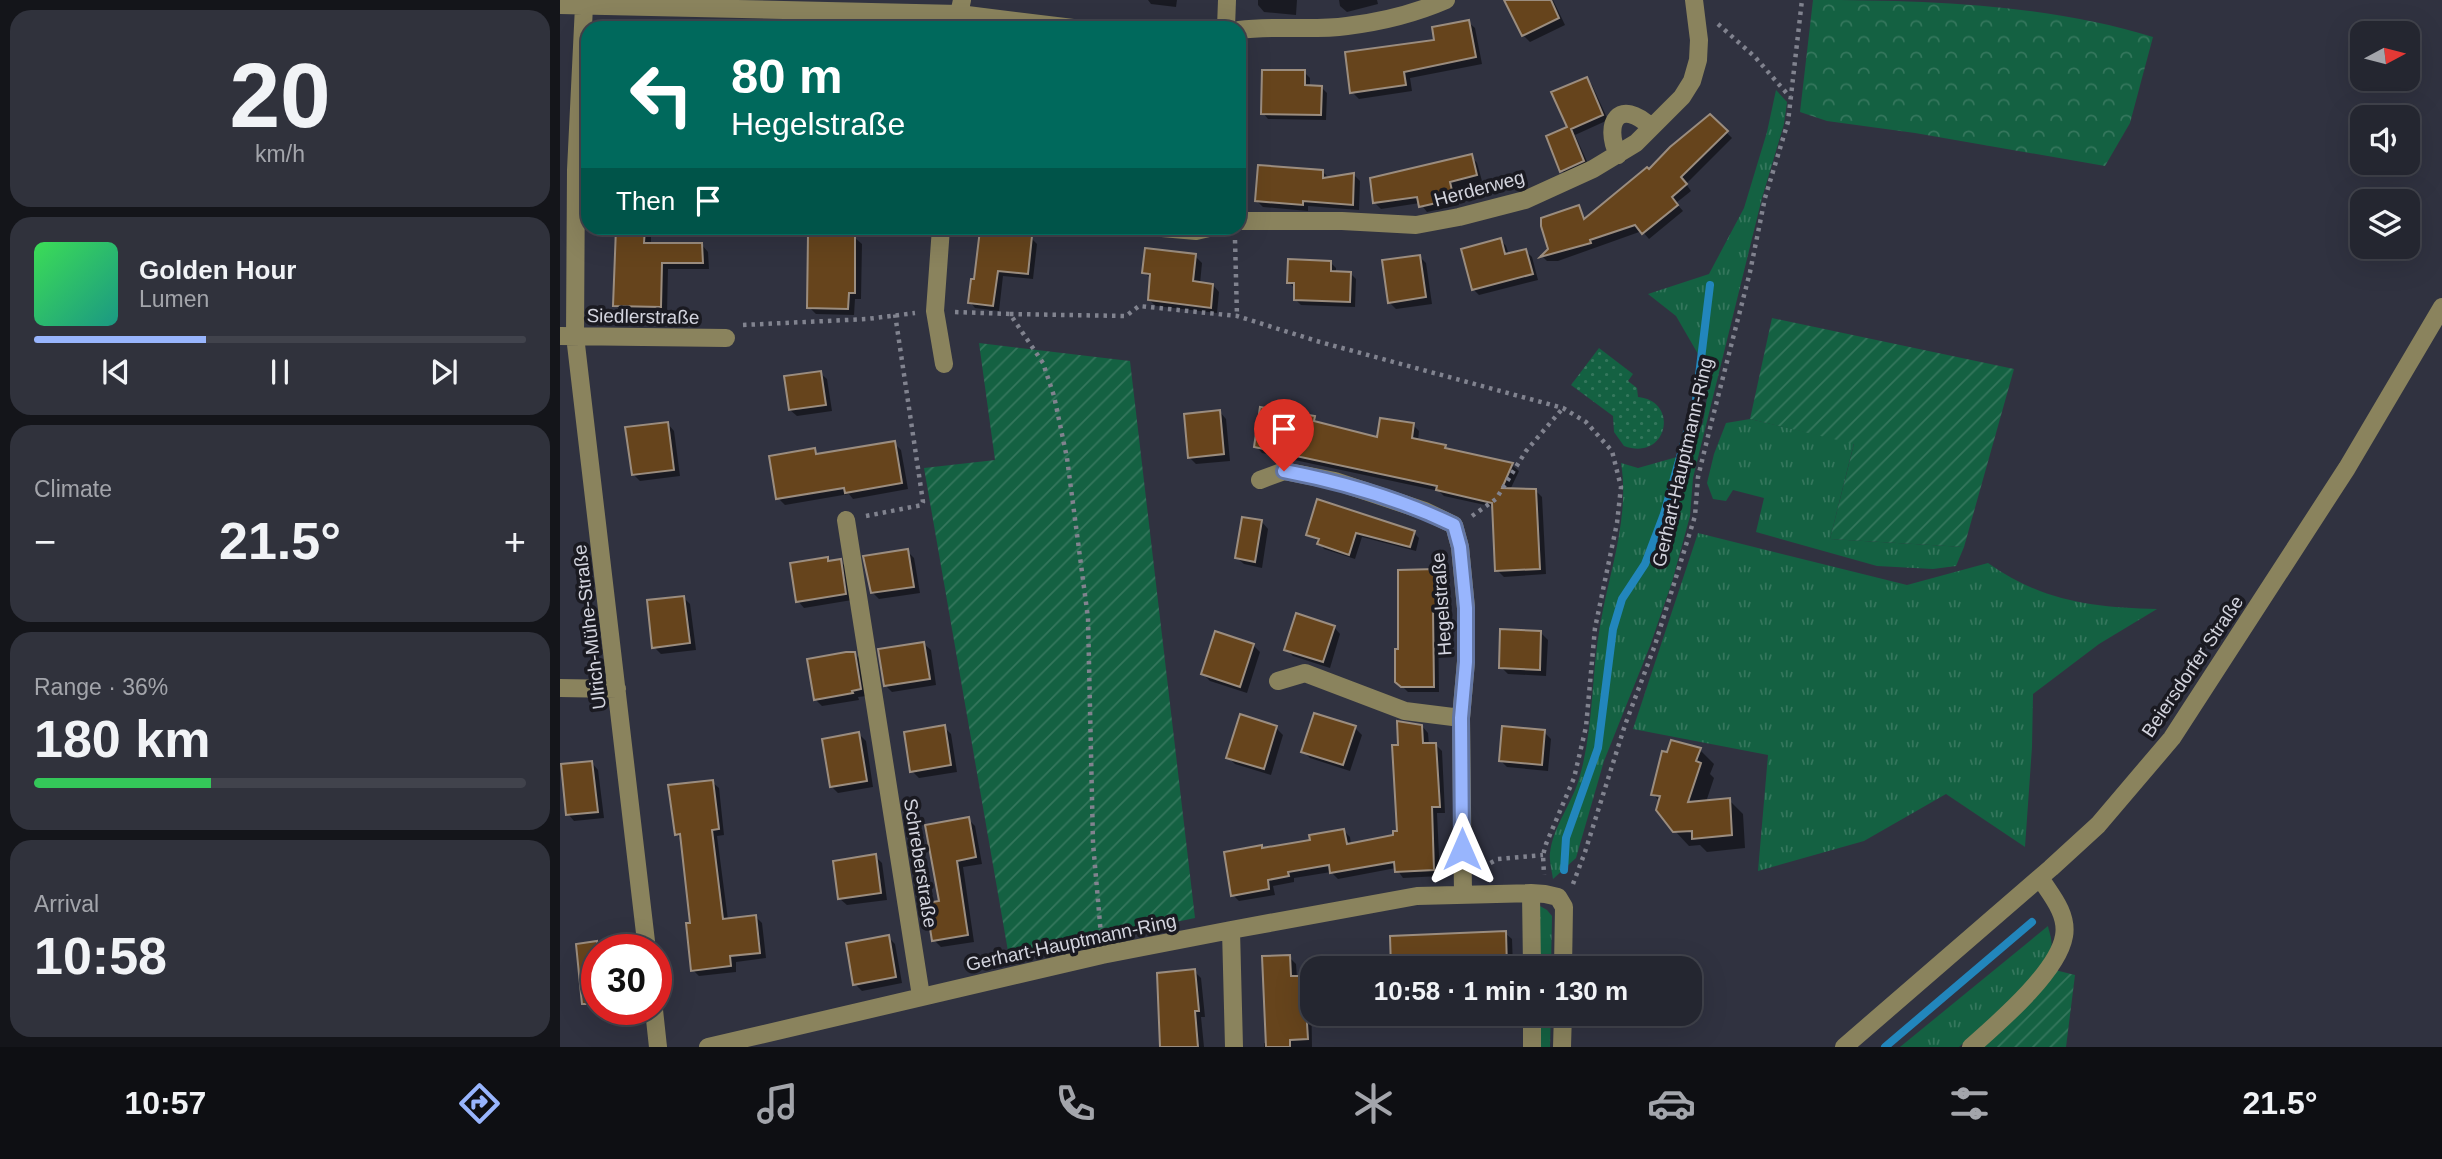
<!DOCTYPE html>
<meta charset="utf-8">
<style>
body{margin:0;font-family:Helvetica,sans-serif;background:#30323c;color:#f1f3f6;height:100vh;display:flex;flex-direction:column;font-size:26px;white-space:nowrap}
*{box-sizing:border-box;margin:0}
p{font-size:23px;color:#a3a5ab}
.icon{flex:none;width:38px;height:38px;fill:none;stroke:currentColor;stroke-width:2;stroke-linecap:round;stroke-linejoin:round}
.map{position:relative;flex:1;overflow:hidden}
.sheet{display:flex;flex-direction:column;gap:10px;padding:10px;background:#14151a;width:560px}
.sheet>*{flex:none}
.banner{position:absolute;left:21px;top:21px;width:665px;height:214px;border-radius:21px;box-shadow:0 7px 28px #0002,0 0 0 2px #41434c;background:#00695c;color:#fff;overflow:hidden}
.needle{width:46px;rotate:83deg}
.tools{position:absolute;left:1790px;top:21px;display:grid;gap:14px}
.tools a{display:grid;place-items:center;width:70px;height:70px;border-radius:14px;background:#242630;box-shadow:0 7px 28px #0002,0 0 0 2px #41434c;font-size:35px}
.speed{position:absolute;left:21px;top:934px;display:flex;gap:14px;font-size:35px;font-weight:700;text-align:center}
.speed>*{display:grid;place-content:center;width:91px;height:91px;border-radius:50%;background:#242630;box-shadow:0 7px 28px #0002,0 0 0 2px #41434c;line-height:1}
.speed .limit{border:10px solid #d22;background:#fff;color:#111}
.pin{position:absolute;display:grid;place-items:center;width:60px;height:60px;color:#fff;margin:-72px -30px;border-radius:50% 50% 50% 0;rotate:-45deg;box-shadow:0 0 7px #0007}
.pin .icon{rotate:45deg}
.me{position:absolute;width:77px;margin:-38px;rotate:0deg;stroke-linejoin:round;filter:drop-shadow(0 0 5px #0008)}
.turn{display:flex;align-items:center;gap:24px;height:147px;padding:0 35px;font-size:32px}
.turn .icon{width:91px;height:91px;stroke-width:2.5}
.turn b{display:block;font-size:49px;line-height:60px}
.then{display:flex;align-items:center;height:66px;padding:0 35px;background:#0003;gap:14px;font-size:26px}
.big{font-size:52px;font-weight:700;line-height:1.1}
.sheet .tile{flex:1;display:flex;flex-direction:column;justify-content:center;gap:10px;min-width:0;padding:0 24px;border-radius:21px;background:#30323c}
.sheet .dial{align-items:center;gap:0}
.dial b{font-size:91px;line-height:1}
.song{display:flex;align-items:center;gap:21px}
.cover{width:84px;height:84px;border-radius:10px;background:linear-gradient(135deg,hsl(130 70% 55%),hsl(170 70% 35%))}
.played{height:7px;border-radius:4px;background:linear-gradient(90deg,#98b5fd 35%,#41434c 35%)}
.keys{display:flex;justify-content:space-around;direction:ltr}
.heat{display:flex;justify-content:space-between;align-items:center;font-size:38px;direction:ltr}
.charge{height:10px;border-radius:5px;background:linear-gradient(90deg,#34c759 36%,#41434c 0)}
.trip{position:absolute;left:740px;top:956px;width:402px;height:70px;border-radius:21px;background:#242630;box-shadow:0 7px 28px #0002,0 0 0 2px #41434c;font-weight:700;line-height:70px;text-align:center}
.tabs{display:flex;height:112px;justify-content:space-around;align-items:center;background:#0e0f13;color:#a3a5ab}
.tabs .icon{width:49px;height:49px}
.tabs .on{color:#98b5fd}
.tabs b{font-size:32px;color:#f1f3f6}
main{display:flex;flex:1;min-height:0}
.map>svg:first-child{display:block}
.grass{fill:url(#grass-tufts)}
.forest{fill:url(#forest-crowns)}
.park{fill:url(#park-dots)}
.garden{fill:url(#garden-furrows)}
.shadow{fill:#0007}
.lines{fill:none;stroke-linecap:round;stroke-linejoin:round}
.stream{stroke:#2286bc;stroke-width:8}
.building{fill:#66441c;stroke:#9b8d7f;stroke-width:2}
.path{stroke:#81838f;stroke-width:4.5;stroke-dasharray:3.5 5;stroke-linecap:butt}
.minor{stroke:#8a835d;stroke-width:18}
.route-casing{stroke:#6376a4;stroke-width:18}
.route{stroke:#98b5fd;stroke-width:12}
.labels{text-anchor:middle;stroke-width:7;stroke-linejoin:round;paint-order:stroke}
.street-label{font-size:19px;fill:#d3d4de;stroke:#1a1a21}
</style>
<main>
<section class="sheet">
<div class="tile dial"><b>20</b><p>km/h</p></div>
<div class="tile">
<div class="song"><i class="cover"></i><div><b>Golden Hour</b><p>Lumen</p></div></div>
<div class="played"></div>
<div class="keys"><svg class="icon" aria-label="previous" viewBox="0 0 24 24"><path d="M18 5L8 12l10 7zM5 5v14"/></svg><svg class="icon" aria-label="pause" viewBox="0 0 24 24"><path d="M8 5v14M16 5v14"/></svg><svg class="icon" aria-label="next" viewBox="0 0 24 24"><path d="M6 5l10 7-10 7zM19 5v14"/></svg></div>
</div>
<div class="tile"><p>Climate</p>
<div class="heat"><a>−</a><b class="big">21.5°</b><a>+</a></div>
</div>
<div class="tile"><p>Range · 36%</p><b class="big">180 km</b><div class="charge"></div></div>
<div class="tile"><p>Arrival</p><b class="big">10:58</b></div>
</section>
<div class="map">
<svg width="1882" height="1047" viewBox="0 0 1882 1047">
<defs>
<pattern id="grass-tufts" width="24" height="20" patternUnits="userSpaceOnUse" patternTransform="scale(1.75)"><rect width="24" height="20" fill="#146142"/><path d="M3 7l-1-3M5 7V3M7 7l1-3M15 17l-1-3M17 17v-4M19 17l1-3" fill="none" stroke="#35775d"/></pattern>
<pattern id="forest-crowns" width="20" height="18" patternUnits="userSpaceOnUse" patternTransform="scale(1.75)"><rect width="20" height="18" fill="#146142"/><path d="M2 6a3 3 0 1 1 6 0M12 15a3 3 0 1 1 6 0" fill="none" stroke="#35775d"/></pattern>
<pattern id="park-dots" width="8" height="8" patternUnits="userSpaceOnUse" patternTransform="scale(1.75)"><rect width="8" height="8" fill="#146142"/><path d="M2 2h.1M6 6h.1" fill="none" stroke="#35775d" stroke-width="1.8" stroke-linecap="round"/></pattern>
<pattern id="garden-furrows" width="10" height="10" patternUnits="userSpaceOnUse" patternTransform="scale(1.75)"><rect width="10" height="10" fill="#146142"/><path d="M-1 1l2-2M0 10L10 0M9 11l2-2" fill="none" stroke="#35775d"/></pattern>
</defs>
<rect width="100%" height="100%" fill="#303240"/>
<path class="grass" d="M1216,90L1227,102L1224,124L1202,198L1133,478L1130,516L1112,582L1090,646L1044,761L1016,858L993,879C992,871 989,861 990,853C993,827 1012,803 1019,779C1034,729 1031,676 1040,626C1049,572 1070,518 1061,463L1078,468L1124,455L1143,423L1148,392L1138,354L1116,316L1088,294L1149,274L1184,208L1207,132Z
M1190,419L1294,443L1270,539L1404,547L1396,566L1373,569L1317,566L1196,532L1204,498L1173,490L1166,501L1153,499L1147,483L1154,454L1166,423Z
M1138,533L1347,585L1428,563C1481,601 1534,608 1597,609L1539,644L1473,694L1472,747L1465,847L1386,794L1304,841L1198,871L1208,755L1073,729Z
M980,906L987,910L992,916L991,968H979Z
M1488,926C1489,932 1493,941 1491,947C1484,976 1423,1026 1399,1047H1340Z
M978,1013H991L990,1047H978Z"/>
<path class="forest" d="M1253,0C1364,0 1487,4 1593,37L1570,123L1545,166L1355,133L1267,121L1240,112Z"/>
<path class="park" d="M1039,348L1073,374L1068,381L1077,388L1078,397C1120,401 1108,462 1064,446L1054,432L1053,416L1011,385Z"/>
<path class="garden" d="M1212,318L1454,369L1404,547L1270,539L1294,444L1190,419Z
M419,343L570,361L635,918L449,957L364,468L435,460Z
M1495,970L1515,975L1506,1047H1420Z"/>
<path class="shadow" d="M588,0H617L616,7L591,4Z
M698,0H737L736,15L704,12L698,5Z
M779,0H817L818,4L787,12L780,6Z
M961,0H993L1005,25L970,42L963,35Z
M908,22L915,28L922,64L850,78L852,91L799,99L792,92Z
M744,72L750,78V87H761L767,93L766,120L708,119L703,113Z
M1027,79L1032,85L1048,120L1015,135L1029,166L1007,176L1002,171L1009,128Z
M1150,116L1172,138L1126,184L1131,191L1116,203L1123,211L1089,239L1082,231L998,261H987L982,256L990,249L1018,207L1026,219L1089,171Z
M911,156L917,163L922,181L895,188L899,205L867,212L860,203L821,209L815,203Z
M763,172L769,178L794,175L800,181L799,210L748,206V211L703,207L696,200Z
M56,228H91V245H142L148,252L149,269H108L107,313L62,312L55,305Z
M295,238L302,244L301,299H295L294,315L256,314L249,307Z
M471,238L477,244L473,279L443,276L439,311L415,308L410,302L412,280Z
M941,240L946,246L949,255L966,251L972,257L978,280L919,295L913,289Z
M635,256L642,263L640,284L653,285L659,292L657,313L596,306L589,300L592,280L584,272Z
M859,256L866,263L872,304L836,309L829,302Z
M770,262L776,268V273H790L796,279L795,307L741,305L735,299L734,288L729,282Z
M260,373L267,379L272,411L237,416L230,410Z
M660,412L666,419L670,461L636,464L629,457Z
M754,418L761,425L818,439L853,425L859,431L858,441L885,447L889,451L952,465L959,471L950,490H975L982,497L986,574L944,577L937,570L934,507L884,496L879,491L702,453L696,446Z
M108,424L114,431L120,476L80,481L73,474Z
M334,443L341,450L348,489L293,499L289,494L225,505L218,498L254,450L260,455Z
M758,501L854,533L859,538L856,551L802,537L795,559L764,549L759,542L748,534Z
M702,522L708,529L702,568L684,564L677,558Z
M347,551L354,558L360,593L319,599L312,592Z
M267,559L270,563L280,561L287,568L292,600L244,608L238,601Z
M875,571L881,577L882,615H878L879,692H848L837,681L840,651Z
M123,597L130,604L136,650L101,654L94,647Z
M774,627L780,634L770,668L733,656L726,649Z
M981,633L988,640L986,676L948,674L941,667Z
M364,644L371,650L376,685L332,692L325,685Z
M693,645L700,652L687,693L650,681L643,674Z
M295,654L302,661L307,696L298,697L299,700L262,706L255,699Z
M862,726L868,733L869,745L875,744L882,751L885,813H877L880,876L843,878L836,868L778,879L771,872L734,878V882L713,886L715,895L679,901L673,895L701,847L704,850L752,842L784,831L790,837L791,845L835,837L838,833L840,746Z
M384,727L391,734L397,772L359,778L352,771Z
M716,728L723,735L711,775L675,764L668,757Z
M795,728L802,735L790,771L750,758L743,751Z
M984,732L991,739L988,771L947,767L940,760Z
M299,734L306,741L313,787L278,793L271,786Z
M1140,750L1154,764L1150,774L1154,778L1146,802L1169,800L1183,814L1185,848L1147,852L1140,845L1129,846L1115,831L1100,802L1093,794Z
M32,763L38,770L44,818L14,821L8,814Z
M152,782L159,788L164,835L157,836L168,920L196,917L202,923L206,958L176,962V972L139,976L133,970L132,924L122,840L116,834Z
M408,819L415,826L422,864L403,867L414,942L381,947L374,940L381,902Z
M315,856L322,863L327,900L287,905L280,899Z
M945,933L952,939L953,968H833Z
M328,937L335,944L342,983L302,991L295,984Z
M54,941L61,950H37L18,945Z
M729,957L736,964L737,978H744L751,984L752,1047H704V1043H708Z
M634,971L641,978L645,1017H641L644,1047H602Z"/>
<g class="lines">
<path class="stream" d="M1004,870L1006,838L1038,748L1053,629L1062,599L1085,564L1104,514L1136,400L1150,285
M1325,1047L1472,922"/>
</g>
<path class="building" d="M944,0H991L999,18L962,36Z
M909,20L916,57L844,72L846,85L790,93L785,52L874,40L872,27Z
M702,70H745V85L762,86L761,115L701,114Z
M1027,77L1043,115L1011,129L1024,161L1000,172L986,136L1007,127L991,92Z
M1150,114L1168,131L1121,177L1127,184L1112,197L1118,205L1082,234L1075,225L1030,240L1031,243L980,257L988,249L981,226V218L1019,205L1024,219L1087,167L1089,169L1110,147Z
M912,154L917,175L890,182L894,199L859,207L857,197L813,203L810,178Z
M698,165L763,170V178L794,173L793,205L743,201V205L695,201Z
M56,228H85L84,243H142L143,263H102L101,307L53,306Z
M420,230L472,236L468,274L438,271L433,306L408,303L411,279H414Z
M248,235L295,236V293H289L288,309L247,308Z
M941,238L945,254L966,249L973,274L912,290L901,249Z
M585,248L636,254L633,281L653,284L651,308L588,300L590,274L582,273Z
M860,255L866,297L828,303L822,260Z
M728,259L771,261V271L791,272L790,302L734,300V283H727Z
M261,371L266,405L229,410L224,376Z
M700,407L755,416L754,421L817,437L820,418L854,423L852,438L886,445L885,448L953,463L942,488L976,489L980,569L935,571L932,503L876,490L877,486L694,447Z
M660,410L664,454L628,458L624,414Z
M108,422L114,470L72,475L65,427Z
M335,441L342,483L285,493L284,488L216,499L209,456L255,448L256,454Z
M757,499L855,531L850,547L796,533L789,555L757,544L759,539L746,535Z
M682,517L702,520L695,562L675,558Z
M348,549L354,587L311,593L303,556Z
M268,557V561L281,559L286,594L236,602L230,563Z
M876,569L877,609L873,610L874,687H841L835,682V649H838V570Z
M124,596L130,643L92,648L87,600Z
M736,613L775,626L763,662L724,650Z
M940,629L981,631L980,670L939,668Z
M655,631L694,644L680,687L641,674Z
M364,642L370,679L324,686L318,649Z
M286,652H295L301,689L292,691L293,693L254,700L247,659Z
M754,713L796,726L783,765L741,752Z
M680,714L717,726L704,769L666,758Z
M837,721L862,725L863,743H876L880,807H872L874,870L835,872L834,862L770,873L769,865L728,872L729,876L708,880L709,889L671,896L664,852L702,845V848L750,840L749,835L784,829L787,844L833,835V831H837L832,745H838Z
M385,725L391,765L350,772L344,732Z
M942,726L985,730L982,765L939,761Z
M299,732L307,781L270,787L262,739Z
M1111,740L1141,748L1136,761L1141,763L1128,802L1170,798L1172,835L1132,839V831L1113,832L1096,810L1100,796L1091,795L1102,751L1107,752Z
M32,761L38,812L6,815L1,764Z
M153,780L159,829L152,830L163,919L196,915L200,953L170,956L171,966L131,971L126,923H130L120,834L115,835L108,785Z
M409,817L416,857L397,861L408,935L372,941L366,903L379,901L365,825Z
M316,854L321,893L278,899L273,861Z
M946,931L947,968H831L830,936Z
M329,935L336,977L293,985L286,943Z
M37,941V1004H22L16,944Z
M730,955L731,976H744L748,1039L730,1040V1047H706L702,956Z
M635,969L639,1011H635L638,1047H600L597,973Z"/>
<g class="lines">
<path class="path" d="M1158,24L1195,57L1230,97
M675,240L677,316
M395,312L450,314L483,363L494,396L507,458L528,618L533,843L541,935
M450,314L566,316L579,306L677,316L760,342L1003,408L1026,422L1052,451L1061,487L1057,523L1035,628L1026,727L1014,778L986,844L983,855L984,875
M183,325L307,319L355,313
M306,516L362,505L363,502L335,314
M912,516L936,499L966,451L1003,408
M923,867L938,859L983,855
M1013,884L1025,852L1065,725L1095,645L1135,516L1138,477L1151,424L1190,272L1205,198L1228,122L1242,0"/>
<path class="minor" d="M0,5L399,14L513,28
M24,6L16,170L15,336L87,950
M396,28L402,0
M666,28L667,0
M679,30C715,25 751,31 787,26C820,22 856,13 886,0
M1058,155C1043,123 1059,97 1091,127
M679,221H782L856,225L899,217L965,200L1033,169L1076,143L1122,97L1132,81L1138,60L1139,40L1134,0
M381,228L375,311L384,364
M602,228L636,231L649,228
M0,336L166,338
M700,480L724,471L775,481L865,511L894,525L900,547L906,608V661L901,718L903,895
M286,520L361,996
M718,681L745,673L845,711L901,718
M0,688L57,689
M971,893L972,968
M671,930L674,1047
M94,1010L98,1047
M972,1013V1047
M148,1047L542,955L671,930L857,896L971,893L985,894L998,897L1004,907L1003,968
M1002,1047L1003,1013
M1284,1047L1491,868L1538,825L1612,738L1787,468L1882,307
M1411,1047C1438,1023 1498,972 1504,936C1508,914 1491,895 1480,878"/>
</g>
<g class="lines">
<g class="route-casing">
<path id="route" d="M724,471C782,482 840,499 894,525L900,547L906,608V662L901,718L902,849"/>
</g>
<use href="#route" class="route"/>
</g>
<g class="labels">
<g class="street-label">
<text transform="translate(919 188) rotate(-15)" y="7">Herderweg</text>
<text transform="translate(83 316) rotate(1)" y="7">Siedlerstraße</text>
<text transform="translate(1122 462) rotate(-77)" y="7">Gerhart-Hauptmann-Ring</text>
<text transform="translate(881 604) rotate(-94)" y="7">Hegelstraße</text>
<text transform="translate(29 627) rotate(-97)" y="7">Ulrich-Mühe-Straße</text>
<text transform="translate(1632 666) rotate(-56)" y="7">Beiersdorfer Straße</text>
<text transform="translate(361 863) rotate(81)" y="7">Schreberstraße</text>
<text transform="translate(511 942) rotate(-12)" y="7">Gerhart-Hauptmann-Ring</text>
</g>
</g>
</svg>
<div class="tools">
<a><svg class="needle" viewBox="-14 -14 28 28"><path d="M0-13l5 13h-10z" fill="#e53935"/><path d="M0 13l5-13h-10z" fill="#a3a5ab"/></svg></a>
<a><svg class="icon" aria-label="sound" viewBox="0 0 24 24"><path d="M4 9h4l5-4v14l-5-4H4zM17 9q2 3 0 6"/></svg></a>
<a><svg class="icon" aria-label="layers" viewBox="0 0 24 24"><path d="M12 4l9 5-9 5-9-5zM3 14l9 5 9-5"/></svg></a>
</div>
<div class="speed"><div class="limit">30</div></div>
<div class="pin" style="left:724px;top:471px;background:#d93025"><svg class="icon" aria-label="arrive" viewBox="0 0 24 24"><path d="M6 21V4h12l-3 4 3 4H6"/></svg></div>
<svg class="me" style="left:902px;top:849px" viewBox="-20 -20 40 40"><path d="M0-17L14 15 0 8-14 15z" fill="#98b5fd" stroke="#fff" stroke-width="4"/></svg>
<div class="trip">10:58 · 1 min · 130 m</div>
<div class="banner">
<div class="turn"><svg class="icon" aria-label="left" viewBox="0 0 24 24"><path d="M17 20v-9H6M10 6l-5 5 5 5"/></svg><div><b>80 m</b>Hegelstraße</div></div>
<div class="then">Then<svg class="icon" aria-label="arrive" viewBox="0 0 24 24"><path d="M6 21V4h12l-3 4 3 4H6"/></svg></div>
</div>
</div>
</main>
<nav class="tabs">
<b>10:57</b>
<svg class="icon on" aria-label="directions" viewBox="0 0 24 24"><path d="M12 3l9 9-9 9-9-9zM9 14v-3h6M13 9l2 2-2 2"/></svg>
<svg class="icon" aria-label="music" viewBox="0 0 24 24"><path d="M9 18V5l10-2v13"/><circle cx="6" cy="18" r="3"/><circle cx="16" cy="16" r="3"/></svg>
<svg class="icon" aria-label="phone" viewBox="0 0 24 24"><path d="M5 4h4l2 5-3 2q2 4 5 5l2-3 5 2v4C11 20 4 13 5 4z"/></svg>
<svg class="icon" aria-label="climate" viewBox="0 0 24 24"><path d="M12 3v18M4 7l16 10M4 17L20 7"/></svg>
<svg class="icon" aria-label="car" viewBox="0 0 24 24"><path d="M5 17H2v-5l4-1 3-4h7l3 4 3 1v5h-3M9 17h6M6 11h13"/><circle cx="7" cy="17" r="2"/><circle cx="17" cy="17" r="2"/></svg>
<svg class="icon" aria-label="filters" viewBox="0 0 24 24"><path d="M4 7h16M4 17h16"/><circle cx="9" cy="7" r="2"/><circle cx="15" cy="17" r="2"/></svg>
<b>21.5°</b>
</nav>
